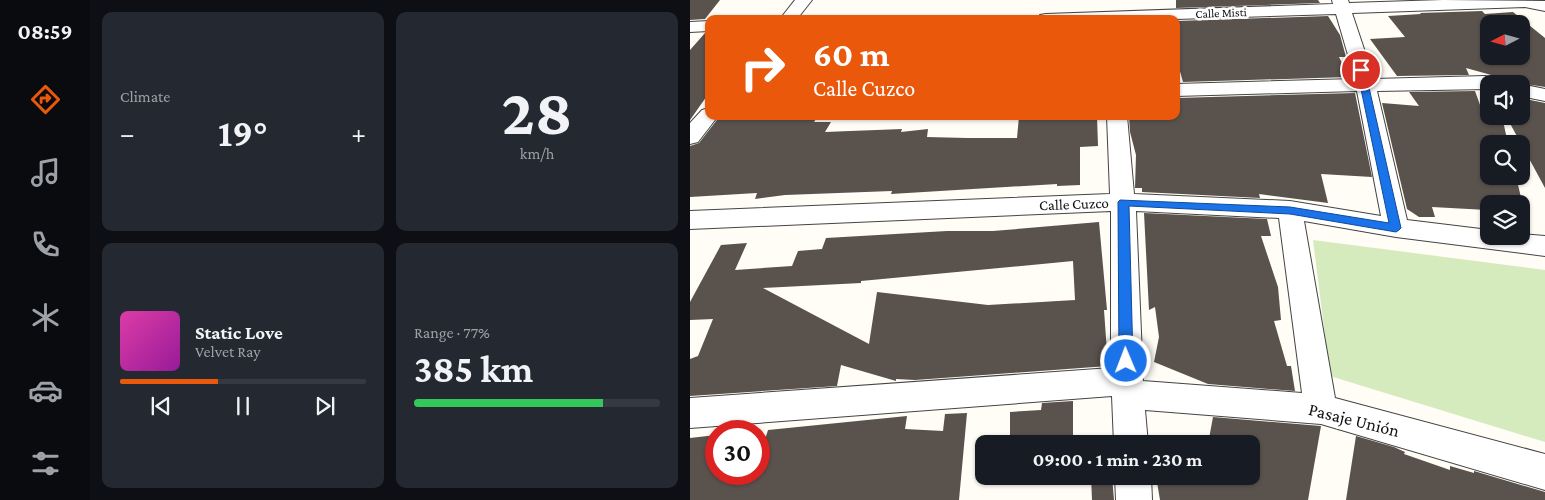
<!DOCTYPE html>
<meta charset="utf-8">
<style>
body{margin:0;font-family:"Crimson Pro",serif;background:#242831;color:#f1f3f6;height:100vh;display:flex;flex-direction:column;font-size:19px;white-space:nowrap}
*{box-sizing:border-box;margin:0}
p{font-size:16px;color:#9ea1a6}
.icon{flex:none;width:28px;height:28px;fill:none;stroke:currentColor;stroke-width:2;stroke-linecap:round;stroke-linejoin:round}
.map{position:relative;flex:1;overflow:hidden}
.panel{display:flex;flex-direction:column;gap:12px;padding:12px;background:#0d0f14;width:600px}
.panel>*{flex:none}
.banner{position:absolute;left:15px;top:15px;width:475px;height:105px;border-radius:10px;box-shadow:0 1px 4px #0004;background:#ea580c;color:#fff;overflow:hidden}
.needle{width:32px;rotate:264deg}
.buttons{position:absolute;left:790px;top:15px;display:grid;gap:10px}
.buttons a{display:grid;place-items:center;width:50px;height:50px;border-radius:10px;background:#171b24;box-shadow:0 1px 4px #0004;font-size:25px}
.speed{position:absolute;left:15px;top:420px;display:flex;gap:10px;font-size:25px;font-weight:700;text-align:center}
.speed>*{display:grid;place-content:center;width:65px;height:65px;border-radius:50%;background:#171b24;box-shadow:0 1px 4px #0004;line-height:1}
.speed .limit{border:8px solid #d22;background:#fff;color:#111}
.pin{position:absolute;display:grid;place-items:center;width:42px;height:42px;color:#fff;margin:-21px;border:2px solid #fff;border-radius:50%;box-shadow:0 1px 5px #0007}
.me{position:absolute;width:55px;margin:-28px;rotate:359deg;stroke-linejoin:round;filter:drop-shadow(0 0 4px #0008)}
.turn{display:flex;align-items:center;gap:18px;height:105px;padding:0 25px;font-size:22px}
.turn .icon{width:65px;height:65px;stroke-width:2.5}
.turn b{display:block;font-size:35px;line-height:42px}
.big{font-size:38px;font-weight:700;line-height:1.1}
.panel .card{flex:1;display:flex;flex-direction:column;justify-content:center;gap:8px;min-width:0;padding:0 18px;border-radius:10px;background:#242831}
.panel .dial{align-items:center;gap:0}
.dial b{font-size:65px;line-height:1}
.song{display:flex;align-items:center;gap:15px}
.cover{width:60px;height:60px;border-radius:8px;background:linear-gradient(135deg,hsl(320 70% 55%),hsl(300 70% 35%))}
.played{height:5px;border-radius:2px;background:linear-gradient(90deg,#ea580c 40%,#363941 40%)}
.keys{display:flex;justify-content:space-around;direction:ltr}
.heat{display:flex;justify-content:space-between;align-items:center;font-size:28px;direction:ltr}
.charge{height:8px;border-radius:4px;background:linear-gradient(90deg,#34c759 77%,#363941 0)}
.panel .tiles{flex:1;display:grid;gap:12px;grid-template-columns:repeat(2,1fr)}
.trip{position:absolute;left:285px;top:435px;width:285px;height:50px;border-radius:10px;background:#171b24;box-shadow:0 1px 4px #0004;font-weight:700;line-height:50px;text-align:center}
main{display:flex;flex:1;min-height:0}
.dock{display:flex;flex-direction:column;width:90px;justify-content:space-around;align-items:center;background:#090b0e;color:#9ea1a6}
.dock .icon{width:35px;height:35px}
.dock .current{color:#ea580c}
.dock b{font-size:22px;color:#f1f3f6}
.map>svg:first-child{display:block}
.green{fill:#d5ebbd}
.building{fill:#5a524d;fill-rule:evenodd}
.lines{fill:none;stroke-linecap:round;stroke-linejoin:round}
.minor-casing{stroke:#444;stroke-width:2}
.minor{fill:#fff;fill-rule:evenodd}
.route{fill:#1a73e8;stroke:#114b97}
.labels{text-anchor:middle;stroke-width:5;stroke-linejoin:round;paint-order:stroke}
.far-street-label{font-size:12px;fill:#111;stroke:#fff}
.street-label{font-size:15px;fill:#111;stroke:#fff}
.near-street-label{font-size:18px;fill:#111;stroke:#fff}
</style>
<main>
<nav class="dock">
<b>08:59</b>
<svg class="icon current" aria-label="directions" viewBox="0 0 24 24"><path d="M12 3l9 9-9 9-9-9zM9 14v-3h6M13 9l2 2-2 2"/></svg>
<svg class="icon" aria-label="music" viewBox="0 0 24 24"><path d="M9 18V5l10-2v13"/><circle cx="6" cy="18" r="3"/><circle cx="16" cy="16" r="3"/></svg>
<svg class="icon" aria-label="phone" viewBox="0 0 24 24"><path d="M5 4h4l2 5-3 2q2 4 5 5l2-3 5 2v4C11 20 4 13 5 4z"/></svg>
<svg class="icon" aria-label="climate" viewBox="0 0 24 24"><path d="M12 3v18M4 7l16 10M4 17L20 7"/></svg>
<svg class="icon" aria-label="car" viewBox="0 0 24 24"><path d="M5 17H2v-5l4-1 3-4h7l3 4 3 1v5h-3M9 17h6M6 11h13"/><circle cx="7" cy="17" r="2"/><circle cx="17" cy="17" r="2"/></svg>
<svg class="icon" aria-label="filters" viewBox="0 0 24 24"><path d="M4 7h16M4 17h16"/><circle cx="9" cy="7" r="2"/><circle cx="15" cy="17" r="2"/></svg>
</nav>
<section class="panel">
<div class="tiles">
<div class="card"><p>Climate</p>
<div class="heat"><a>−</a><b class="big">19°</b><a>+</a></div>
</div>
<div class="card dial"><b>28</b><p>km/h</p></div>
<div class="card">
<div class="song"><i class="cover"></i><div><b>Static Love</b><p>Velvet Ray</p></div></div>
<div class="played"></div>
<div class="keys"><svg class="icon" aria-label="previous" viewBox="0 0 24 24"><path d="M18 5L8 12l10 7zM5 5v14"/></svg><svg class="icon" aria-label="pause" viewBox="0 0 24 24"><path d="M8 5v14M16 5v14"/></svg><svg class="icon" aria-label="next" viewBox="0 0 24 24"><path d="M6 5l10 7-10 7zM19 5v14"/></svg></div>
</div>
<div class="card"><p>Range · 77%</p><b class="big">385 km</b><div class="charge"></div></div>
</div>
</section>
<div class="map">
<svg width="855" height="500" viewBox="0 0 855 500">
<rect width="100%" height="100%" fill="#fffdf5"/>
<path class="green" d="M623,240L855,270V442L640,376Z"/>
<path class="building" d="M0,0H30L15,19L0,20Z
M486,0H628L630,3L486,8Z
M792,11L795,14L823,12L855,38V87L830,83L776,68L779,75L707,76L680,39L715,37L698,16L731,14L730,13ZM799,24H831V56H799Z
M638,16L650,35L656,57H649L659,77L493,82L486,57V21Z
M15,33H19V93L0,120V50Z
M785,91L794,116H812L818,144H799V176H826L838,228L831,227V204H799V213L797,210L742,207L745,217H729L717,209L692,103L729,106L719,92Z
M665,93L682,177L631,174L638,203L569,194L570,198L452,192V188H445L446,155L440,132L439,116H486V98Z
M831,98L855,103V188L816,116H831Z
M30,116H128L124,122H141L135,132L212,129L211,132L238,129L237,137L277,138H327L329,116H407L408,146L390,147V185L367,186V184L201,194L202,191L95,195L65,199L67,193L0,197V146L9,143Z
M454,213L577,219L581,236H571L588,287L591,320L584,321L597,366H601L605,391L518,384L464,362L469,337L465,307L459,310Z
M409,222L417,310H414L418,366L225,380L206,379V381L151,365L147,386L0,396V359L8,356L23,319L0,320V302L31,245L57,243L45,270L102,266L108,251L132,249L136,238L257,231H303ZM383,261L385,300L298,305L187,292L179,344L73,288L171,283V281Z
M383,401V444H320V412L351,410L352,403Z
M277,413L269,500H0V438L26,435V474H69V459L78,430L217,416L215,429L253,431L255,414Z
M523,417L631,426L618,500H470L466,476H561V444H518Z
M666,436L704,447L715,452L714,454L760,470V466L784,473V471L855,492V500H656Z
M401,476H422L424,500H402Z"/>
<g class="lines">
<g class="minor-casing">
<path id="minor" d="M105,0H122L107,19H90Z
M642,0H658L659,3L753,0L855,1V11L835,7L662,13L684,79L795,76L811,80L814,84H799V89L687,91L717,220L799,230V236H831V234L855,236V256L706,237L614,221L645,398L855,454V490L631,424L455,410L458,444H424L422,396L0,428V398L421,368V211L0,229V211L420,194L417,116H437L444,194L600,201L691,216L667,91L486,96V84L665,79L646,14L486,19H348L350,15L356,14L643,4ZM446,211L589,218L612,393L453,381Z
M19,21V31L0,32V22Z
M831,84L855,89V101L831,96Z
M19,108V116H28L8,142L0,144V123L12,110Z
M425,476H461L462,500H426Z"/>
</g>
<use href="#minor" class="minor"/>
</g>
<path class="route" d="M671,67L675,70L711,228L709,230L706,232L600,214L439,206L443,361L441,365L436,367L431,365L429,361L428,202L430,200L600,207L699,223L667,70Z"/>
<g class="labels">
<g class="far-street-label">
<text transform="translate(531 13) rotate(-2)" y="4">Calle Misti</text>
</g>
<g class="street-label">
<text transform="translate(384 204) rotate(-2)" y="5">Calle Cuzco</text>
</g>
<g class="near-street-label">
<text transform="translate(664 420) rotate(14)" y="6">Pasaje Unión</text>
</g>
</g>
</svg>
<div class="buttons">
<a><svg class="needle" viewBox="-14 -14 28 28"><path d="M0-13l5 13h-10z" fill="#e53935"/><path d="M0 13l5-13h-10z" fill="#9ea1a6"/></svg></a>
<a><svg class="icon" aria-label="sound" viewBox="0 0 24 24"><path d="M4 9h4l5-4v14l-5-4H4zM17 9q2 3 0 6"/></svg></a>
<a><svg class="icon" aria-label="search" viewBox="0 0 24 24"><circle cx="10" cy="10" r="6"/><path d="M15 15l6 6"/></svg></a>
<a><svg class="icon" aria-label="layers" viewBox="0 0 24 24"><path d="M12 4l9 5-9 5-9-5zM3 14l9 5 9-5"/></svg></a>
</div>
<div class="speed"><div class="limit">30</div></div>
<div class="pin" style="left:671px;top:70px;background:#d93025"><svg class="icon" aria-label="arrive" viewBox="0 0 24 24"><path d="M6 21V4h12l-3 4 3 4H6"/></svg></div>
<svg class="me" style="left:436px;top:361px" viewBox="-20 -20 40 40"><circle r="17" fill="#1a73e8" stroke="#fff" stroke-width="3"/><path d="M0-11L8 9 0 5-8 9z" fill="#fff"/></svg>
<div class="trip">09:00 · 1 min · 230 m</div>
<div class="banner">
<div class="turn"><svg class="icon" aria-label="right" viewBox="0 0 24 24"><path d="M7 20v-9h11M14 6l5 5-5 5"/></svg><div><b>60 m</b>Calle Cuzco</div></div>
</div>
</div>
</main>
